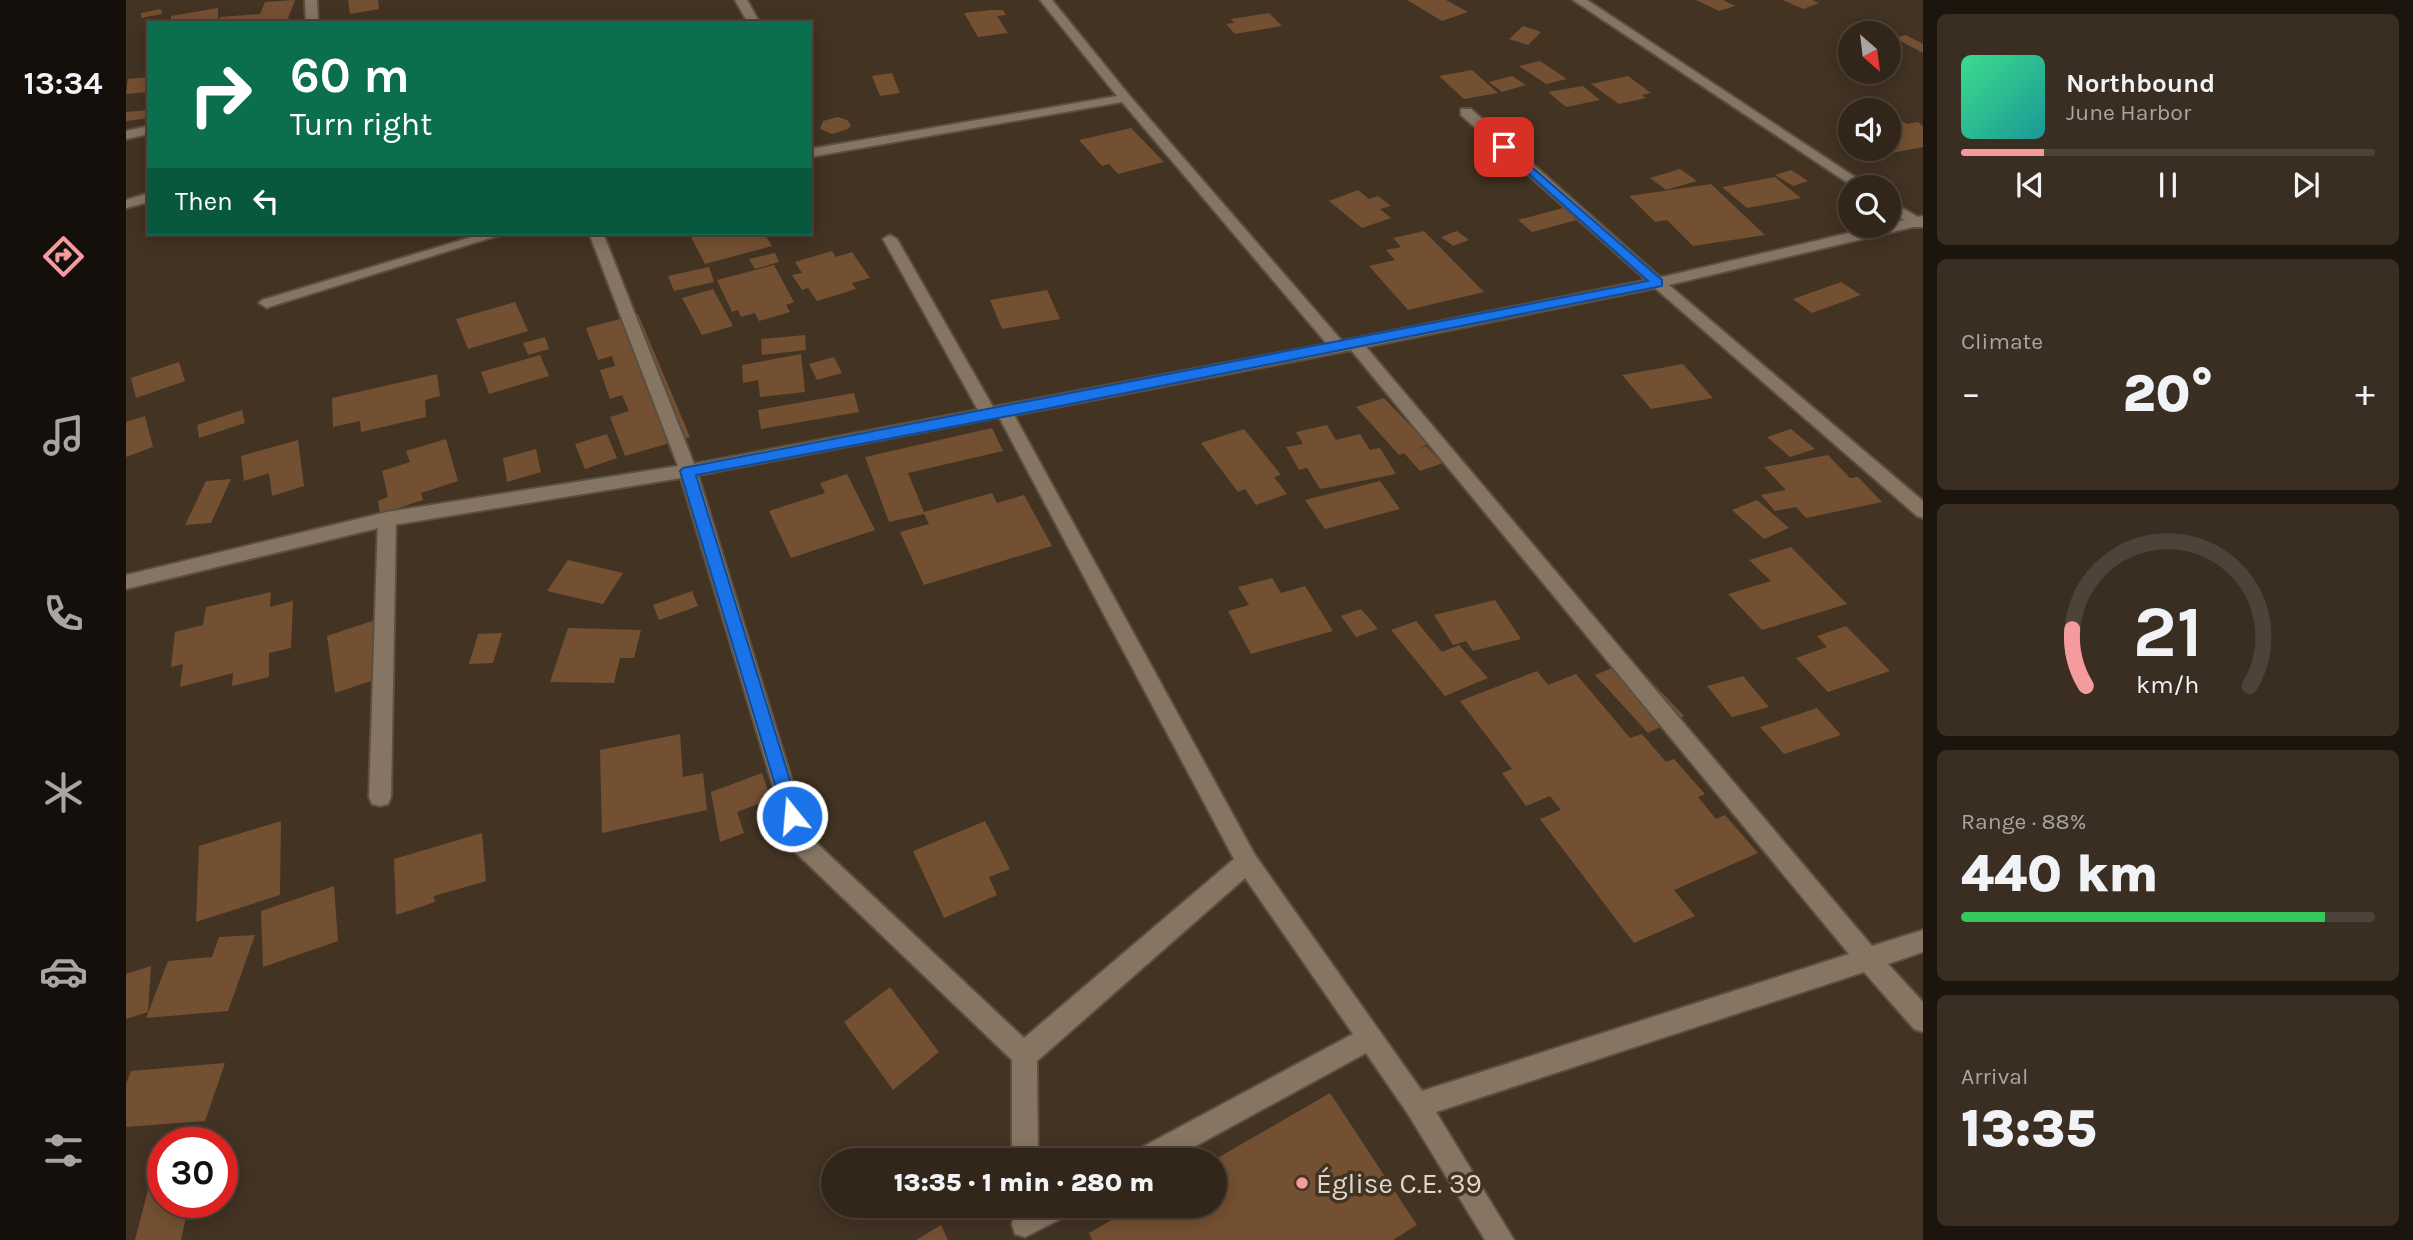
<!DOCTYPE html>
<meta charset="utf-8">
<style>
body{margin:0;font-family:Karla,sans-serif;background:#3a2e23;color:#f1f3f6;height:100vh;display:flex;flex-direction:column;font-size:26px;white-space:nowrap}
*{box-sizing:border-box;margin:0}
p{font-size:23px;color:#a8a5a2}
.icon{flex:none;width:38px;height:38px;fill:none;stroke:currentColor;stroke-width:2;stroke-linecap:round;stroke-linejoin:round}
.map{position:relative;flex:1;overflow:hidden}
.sheet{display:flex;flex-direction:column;gap:14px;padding:14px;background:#1c150e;width:490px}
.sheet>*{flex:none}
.guide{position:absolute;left:21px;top:21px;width:665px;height:214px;border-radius:0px;box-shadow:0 4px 18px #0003,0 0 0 2px #4d4339;background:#0b6e4f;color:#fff;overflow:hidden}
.needle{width:46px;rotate:152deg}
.buttons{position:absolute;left:1712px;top:21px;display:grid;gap:14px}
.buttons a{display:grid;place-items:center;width:63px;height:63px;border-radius:50%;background:#32261a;box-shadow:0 4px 18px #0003,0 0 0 2px #4d4339;font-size:35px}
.speed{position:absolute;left:21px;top:1127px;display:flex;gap:14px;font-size:35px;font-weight:700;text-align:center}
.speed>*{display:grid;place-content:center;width:91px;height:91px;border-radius:50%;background:#32261a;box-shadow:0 4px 18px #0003,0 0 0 2px #4d4339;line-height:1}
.speed .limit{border:10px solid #d22;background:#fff;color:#111}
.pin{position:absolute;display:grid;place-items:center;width:60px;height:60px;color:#fff;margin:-30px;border-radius:14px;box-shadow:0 4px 10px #0006}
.me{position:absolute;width:77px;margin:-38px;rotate:343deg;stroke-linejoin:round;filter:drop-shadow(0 0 5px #0008)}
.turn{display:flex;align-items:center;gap:24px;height:147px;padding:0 28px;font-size:32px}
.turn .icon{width:91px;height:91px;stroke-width:2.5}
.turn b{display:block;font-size:49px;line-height:60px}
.then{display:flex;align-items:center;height:66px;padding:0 28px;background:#0003;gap:14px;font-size:26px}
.big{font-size:52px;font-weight:800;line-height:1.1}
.sheet .tile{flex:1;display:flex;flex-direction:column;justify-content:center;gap:10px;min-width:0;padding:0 24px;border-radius:10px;background:#3a2e23}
.sheet .dial{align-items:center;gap:0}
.dial svg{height:182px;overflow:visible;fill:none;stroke:#4d4339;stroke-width:7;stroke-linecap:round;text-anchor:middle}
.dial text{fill:#f1f3f6;stroke:none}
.song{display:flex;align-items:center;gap:21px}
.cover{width:84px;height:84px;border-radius:10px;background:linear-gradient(135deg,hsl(150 70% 55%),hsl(180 70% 35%))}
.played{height:7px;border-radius:4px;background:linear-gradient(90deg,#f59b9d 20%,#4d4339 20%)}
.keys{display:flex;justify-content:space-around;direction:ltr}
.heat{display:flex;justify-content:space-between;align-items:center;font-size:38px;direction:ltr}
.charge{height:10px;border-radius:5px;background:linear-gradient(90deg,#34c759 88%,#4d4339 0)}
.trip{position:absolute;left:695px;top:1148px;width:406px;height:70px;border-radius:35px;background:#32261a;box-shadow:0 4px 18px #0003,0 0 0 2px #4d4339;font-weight:800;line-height:70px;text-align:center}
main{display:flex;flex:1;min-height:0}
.tabs{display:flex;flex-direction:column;width:126px;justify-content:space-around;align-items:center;background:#140f0a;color:#a8a5a2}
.tabs .icon{width:49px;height:49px}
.tabs .selected{color:#f59b9d}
.tabs b{font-size:32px;color:#f1f3f6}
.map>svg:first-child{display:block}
.building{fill:#745032}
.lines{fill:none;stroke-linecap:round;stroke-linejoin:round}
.service-casing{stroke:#5b4f41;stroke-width:4}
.minor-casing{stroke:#5b4f41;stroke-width:4}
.service{fill:#867563;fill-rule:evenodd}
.minor{fill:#867563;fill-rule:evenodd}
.route{fill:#1a73e8;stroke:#114b97;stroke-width:2}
.poi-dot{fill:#f59b9d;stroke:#423323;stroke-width:2.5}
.labels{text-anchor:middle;stroke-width:7;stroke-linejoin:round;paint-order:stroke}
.near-poi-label{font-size:28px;fill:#dfd6cc;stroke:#423323;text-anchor:start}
</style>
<main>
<nav class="tabs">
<b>13:34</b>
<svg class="icon selected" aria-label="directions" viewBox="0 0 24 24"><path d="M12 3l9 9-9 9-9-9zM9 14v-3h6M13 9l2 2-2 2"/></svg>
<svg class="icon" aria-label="music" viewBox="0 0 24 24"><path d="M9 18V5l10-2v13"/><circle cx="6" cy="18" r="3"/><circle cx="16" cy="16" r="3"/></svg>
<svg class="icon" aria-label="phone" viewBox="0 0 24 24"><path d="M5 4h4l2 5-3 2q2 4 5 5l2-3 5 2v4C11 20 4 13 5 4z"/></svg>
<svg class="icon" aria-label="climate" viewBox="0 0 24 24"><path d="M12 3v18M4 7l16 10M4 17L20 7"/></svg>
<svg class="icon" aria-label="car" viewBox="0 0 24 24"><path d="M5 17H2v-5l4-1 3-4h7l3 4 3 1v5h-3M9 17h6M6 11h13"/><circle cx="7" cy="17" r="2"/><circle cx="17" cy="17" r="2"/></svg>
<svg class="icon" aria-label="filters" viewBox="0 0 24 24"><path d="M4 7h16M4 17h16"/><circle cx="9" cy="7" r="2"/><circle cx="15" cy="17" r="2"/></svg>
</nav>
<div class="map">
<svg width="1797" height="1240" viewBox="0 0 1797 1240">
<rect width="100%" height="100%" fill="#423323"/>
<path class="building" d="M169,0L161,21L91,23L94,17L134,14L139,2Z
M222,0H252L253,9L224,14Z
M1281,0H1320L1342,12L1316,21Z
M1570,0H1597L1609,6L1593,11Z
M1657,0H1686L1693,3L1677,9Z
M92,8V20L45,23V16Z
M35,9L36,14L15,18V13Z
M865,10H877L880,15L871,16L882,33L852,37L838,13Z
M1143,13L1156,26L1109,34L1100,24L1108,23L1105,19Z
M1397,26L1415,32L1402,45L1383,39Z
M1780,35L1797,44V53L1769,38Z
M1414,61L1441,79L1420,84L1393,66Z
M1346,70L1372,93L1338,99L1313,76Z
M766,73L774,93L754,96L746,76Z
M1386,76L1400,85L1376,92L1363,82Z
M1502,76L1525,93L1516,95L1520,98L1493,104L1465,84Z
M23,77V92L0,94L2,79Z
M1457,86L1474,100L1440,107L1422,92Z
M23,110V118L0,121V112Z
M1768,116L1781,124L1792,122L1797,126V147L1760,154L1754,149H1762V117Z
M712,117L721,120L725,125L722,129L706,134L694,129L697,121Z
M1005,128L1038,162L992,174L983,164L976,166L953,140Z
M1554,169L1571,181L1540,190L1524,178Z
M1665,170L1682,181L1667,186L1649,175Z
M1649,177L1675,198L1621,208L1596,187Z
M1585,184L1639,235L1567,246L1541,220L1529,222L1503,196Z
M1232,190L1243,199L1252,196L1265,206L1254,209L1265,218L1236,228L1203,201Z
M1437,208L1451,220L1406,232L1392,220Z
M1298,231L1358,292L1282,310L1243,266L1269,260L1260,250L1275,247L1267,238Z
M1331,231L1343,240L1327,246L1315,237Z
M563,233H638L646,246L579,264Z
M706,251L710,257L726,252L744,278L726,283L730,289L691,301L682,288L676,290L666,275L676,273L669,262Z
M649,253L653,262L629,269L623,259Z
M648,265L668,302L660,305L664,312L633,321L629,313L615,317L612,310L606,312L591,280Z
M583,267L588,282L548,291L542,276Z
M1715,282L1735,295L1686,313L1667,299Z
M587,289L607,326L576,335L556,298Z
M921,290L934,319L876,329L864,300Z
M389,302L402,331L342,349L330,319Z
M512,314L564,437L499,456L484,417L503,411L496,395L484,399L474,370L489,366L486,356L472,360L460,328Z
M679,335L680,350L636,355L635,339Z
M419,337L423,349L402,355L397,343Z
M675,354L679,392L634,397L632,380L617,383L616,365Z
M414,355L423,376L363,394L355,372Z
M708,357L716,373L691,380L683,364Z
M53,362L59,381L10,398L5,378Z
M1557,364L1587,398L1525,409L1496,375Z
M311,374L314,396L299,400L300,417L235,432L234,421L207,427L206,398Z
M728,393L733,412L635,429L632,410Z
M1258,398L1302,444L1289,450L1300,446L1317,463L1294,471L1278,453L1273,455L1230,407Z
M116,410L119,423L73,438L71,425Z
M19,416L27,447L0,457V422Z
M1201,425L1210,440L1234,434L1244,450L1254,448L1270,474L1194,489L1181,468L1173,470L1160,447L1177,444L1170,432Z
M866,428L877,451L782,473L798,512L866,493L871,503L898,495L926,546L798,585L774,532L803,524L798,514L763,522L739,457Z
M1118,429L1155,475L1148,477L1161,494L1130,505L1119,489L1112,492L1075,443Z
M1665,429L1689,449L1664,457L1641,437Z
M481,434L491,458L459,469L449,444Z
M320,439L332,481L295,493L297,500L254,514L252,501L262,497L256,471L284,462L280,451Z
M172,440L178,486L146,496L143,473L118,481L115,456Z
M410,449L415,472L381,482L377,458Z
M1702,455L1724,478L1732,477L1756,502L1680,518L1670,507L1649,511L1635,495L1660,490L1638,467Z
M721,474L749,530L665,558L643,511L699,493L694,483Z
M105,479L85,523L59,525L80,481Z
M1254,481L1274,509L1199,529L1179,500Z
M1631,500L1663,528L1638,539L1606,510Z
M1665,547L1721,604L1636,630L1602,594L1645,581L1623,560Z
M442,560L497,573L477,604L421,591Z
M1146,578L1155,593L1179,586L1207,631L1125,654L1102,611L1123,605L1112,587Z
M566,591L572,606L533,620L527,605Z
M145,592L144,607L167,601L165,648L143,653V677L106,686L107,673L54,687L57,664L45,667L49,632L77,625L80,607Z
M1369,600L1395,639L1347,651L1340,641L1327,645L1308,615Z
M1235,609L1252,629L1230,637L1215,616Z
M258,617L269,673L209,693L201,636Z
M1290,621L1316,652L1333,645L1362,678L1319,696L1265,630Z
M1720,626L1764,671L1702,692L1670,658L1701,647L1691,636Z
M442,628L515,630L508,658H494L488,683L424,682Z
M376,633L367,663L343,664L352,634Z
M1505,660L1558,716L1522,733L1469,675Z
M1411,671L1422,685L1450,674L1504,738L1516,734L1540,762L1548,759L1579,794L1572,797L1590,819L1599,815L1632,853L1548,890L1569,916L1508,943L1414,819L1435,810L1424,796L1400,806L1376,773L1386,769L1334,701Z
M1617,676L1643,707L1606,717L1581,686Z
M1691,708L1715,735L1658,754L1634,727Z
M554,734L557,777L577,773L581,810L476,833L474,750Z
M636,773L645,799L611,812L618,833L594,842L585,792Z
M155,821L154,895L70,922L73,846Z
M859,821L884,869L863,877L871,895L818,918L787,851Z
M356,833L360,881L308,896L309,902L270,915L268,859Z
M208,886L212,941L137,967L135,911Z
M129,935L102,1011L20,1018L42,961L86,957L93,937Z
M25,966L22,1012L0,1019V974Z
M764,987L813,1052L767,1090L718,1022Z
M99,1063L79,1121L0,1127V1084L5,1071Z
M1204,1093L1291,1225L1267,1240H966L963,1233L1010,1206H1088V1160Z
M32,1151H37V1202H63L55,1240H9Z
M815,1225L822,1240H790Z"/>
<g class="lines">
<g class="service-casing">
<path id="service" d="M179,0H191L192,23H180Z
M1335,109H1345L1537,280V286H1527L1335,115Z
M23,126V134L0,139V131Z
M261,512L270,519L265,797L262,804L254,806L246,804L243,797L252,519Z"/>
</g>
<g class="minor-casing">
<path id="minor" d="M609,0H621L634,23H622Z
M914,0H926L1003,95L1216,341L1532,278L1778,220L1762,210V200L1792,217L1797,216V227H1787L1543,285L1797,501V518L1791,516L1529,288L1240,347L1746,946L1797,930V952L1762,964L1797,1002V1032L1788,1029L1738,972L1310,1112L1388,1240H1359L1282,1114L1240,1053L1044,1160H1005L1009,1151L1227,1034L1119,878L911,1061L912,1160H886V1060L666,849L555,478L261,526L0,589V575L261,512L552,466L463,233H477L568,464L852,410L757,239L764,235L771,239L867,407L1201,344L996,102L684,157V149L991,96ZM1225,350L1723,954L1296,1091L1129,855L888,415ZM873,417L1108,859L898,1038L683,836L572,475Z
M1447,0H1461L1744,187H1728Z
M23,193V202L0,208V200Z
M359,233H380L146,306L141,308L133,303L136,300Z
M906,1206H946L942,1215L899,1237L889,1234L886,1224L889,1214Z"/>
</g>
<use href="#service" class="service"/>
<use href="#minor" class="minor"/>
</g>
<path class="route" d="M1378,143L1536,280V286L904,412L570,475L675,816L673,821H660L554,471L557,468L1522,281L1375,149L1373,147Z"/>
<circle class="poi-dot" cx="1176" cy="1183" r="7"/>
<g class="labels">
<g class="near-poi-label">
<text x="1190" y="1193">Église C.E. 39</text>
</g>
</g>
</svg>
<div class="buttons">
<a><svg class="needle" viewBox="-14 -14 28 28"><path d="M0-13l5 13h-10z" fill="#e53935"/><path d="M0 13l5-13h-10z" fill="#a8a5a2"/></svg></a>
<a><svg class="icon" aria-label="sound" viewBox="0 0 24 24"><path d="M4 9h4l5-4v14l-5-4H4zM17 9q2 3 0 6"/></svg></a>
<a><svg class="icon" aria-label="search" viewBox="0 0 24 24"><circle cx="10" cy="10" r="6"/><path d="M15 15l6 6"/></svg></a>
</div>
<div class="speed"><div class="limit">30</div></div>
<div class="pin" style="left:1378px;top:147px;background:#d93025"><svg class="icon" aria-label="arrive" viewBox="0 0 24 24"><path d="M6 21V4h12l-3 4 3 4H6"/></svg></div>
<svg class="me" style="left:666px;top:816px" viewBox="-20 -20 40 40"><circle r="17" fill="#1a73e8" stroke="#fff" stroke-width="3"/><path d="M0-11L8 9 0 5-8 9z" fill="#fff"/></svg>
<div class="trip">13:35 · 1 min · 280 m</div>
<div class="guide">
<div class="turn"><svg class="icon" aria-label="right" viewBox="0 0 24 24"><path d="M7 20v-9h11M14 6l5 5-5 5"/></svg><div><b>60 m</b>Turn right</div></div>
<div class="then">Then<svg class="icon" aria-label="left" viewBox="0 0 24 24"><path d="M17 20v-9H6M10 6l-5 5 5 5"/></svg></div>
</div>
</div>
<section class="sheet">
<div class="tile">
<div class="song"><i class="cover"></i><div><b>Northbound</b><p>June Harbor</p></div></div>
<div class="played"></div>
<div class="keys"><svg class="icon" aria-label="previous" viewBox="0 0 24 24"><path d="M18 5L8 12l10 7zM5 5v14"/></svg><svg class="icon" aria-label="pause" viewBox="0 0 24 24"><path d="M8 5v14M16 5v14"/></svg><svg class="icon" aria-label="next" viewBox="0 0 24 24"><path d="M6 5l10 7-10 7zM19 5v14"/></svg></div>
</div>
<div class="tile"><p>Climate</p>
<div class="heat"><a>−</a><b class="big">20°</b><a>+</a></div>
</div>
<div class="tile dial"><svg viewBox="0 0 100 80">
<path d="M14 69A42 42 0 1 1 86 69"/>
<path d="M14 69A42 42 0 0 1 8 44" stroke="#f59b9d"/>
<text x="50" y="56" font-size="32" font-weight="700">21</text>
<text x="50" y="72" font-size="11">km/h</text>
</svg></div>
<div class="tile"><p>Range · 88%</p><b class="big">440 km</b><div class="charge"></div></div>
<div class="tile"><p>Arrival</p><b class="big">13:35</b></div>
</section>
</main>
